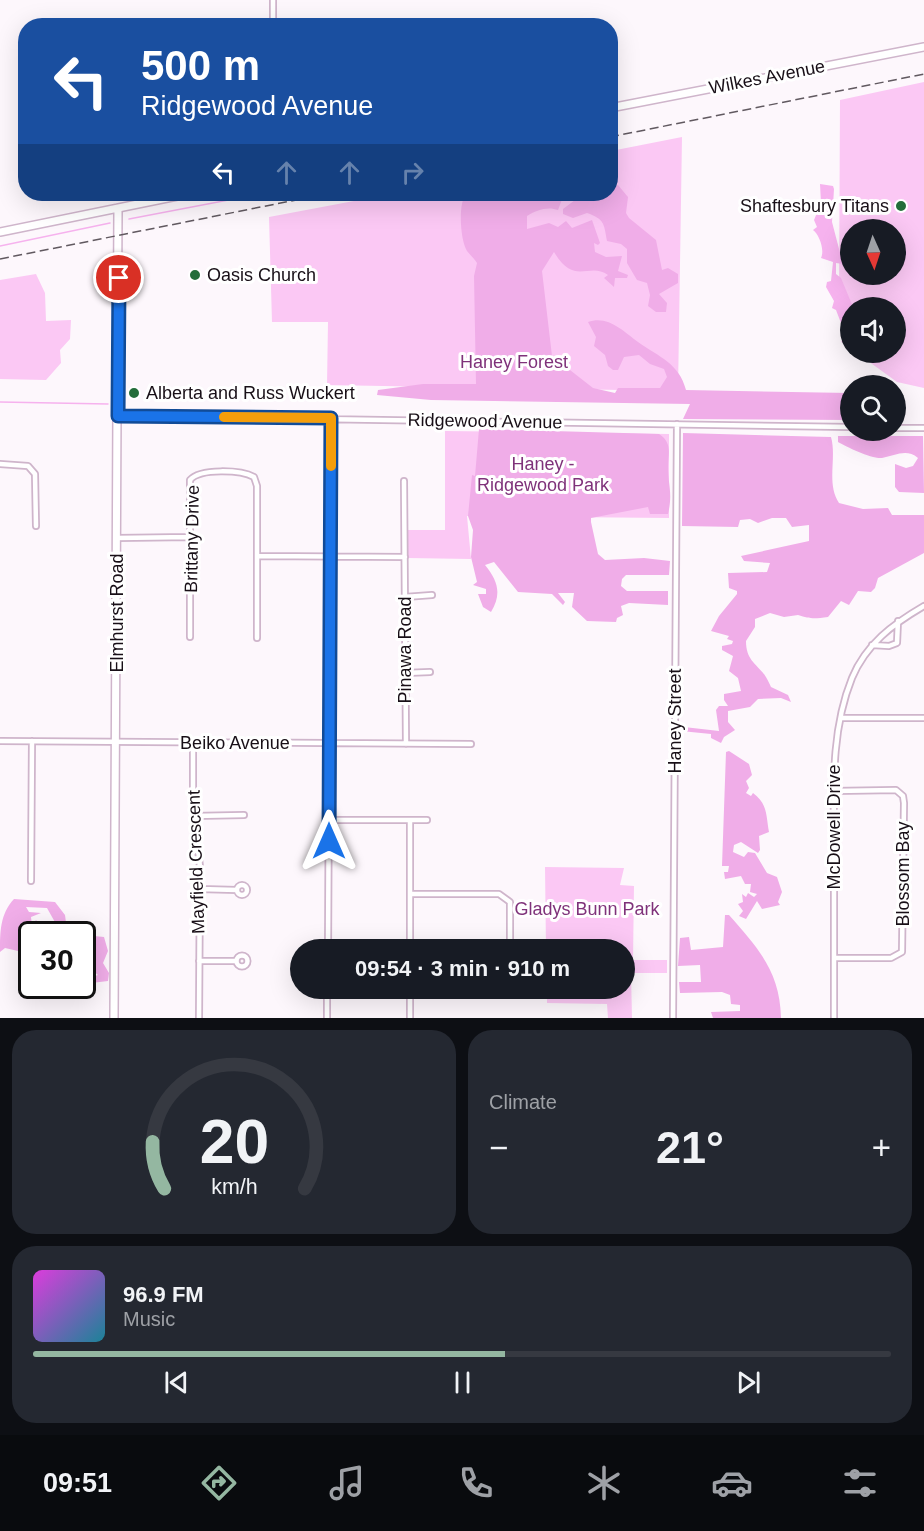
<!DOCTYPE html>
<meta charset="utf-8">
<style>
body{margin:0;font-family:Helvetica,sans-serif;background:#242831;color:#f1f3f6;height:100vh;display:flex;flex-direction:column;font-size:22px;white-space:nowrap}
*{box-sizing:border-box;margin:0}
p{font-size:20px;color:#9ea1a6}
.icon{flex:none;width:33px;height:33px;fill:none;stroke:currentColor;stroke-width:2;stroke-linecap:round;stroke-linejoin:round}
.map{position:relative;height:1018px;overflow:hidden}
.sheet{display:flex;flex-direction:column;gap:12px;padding:12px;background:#0d0f14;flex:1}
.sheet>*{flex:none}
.hud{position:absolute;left:18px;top:18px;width:600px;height:183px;border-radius:24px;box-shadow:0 6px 24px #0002;background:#1a4fa0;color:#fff;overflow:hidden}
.needle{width:39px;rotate:177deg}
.controls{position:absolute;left:840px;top:219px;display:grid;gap:12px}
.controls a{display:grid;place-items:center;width:66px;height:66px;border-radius:50%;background:#171b24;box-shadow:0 6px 24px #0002;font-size:30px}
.speed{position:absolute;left:18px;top:921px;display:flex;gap:12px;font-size:30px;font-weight:700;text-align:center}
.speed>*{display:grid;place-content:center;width:78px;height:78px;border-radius:50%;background:#171b24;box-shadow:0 6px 24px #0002;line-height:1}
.speed .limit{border:3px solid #111;border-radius:9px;background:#fff;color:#111}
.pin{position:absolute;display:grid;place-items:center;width:51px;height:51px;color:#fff;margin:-26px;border:3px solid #fff;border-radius:50%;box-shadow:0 2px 6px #0007}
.me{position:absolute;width:66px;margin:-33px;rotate:0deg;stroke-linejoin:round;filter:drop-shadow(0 0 4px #0008)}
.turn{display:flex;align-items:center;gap:21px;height:126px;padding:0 24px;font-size:27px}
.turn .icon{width:78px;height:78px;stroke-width:2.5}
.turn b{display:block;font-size:42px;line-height:51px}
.lanes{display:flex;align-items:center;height:57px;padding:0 24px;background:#0003;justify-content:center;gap:30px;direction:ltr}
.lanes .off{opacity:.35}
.big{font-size:45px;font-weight:600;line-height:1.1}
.sheet .tile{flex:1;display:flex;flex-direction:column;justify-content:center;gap:9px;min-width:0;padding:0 21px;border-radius:24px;background:#242831}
.sheet .dial{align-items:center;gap:0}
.dial svg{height:156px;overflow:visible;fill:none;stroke:#363941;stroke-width:7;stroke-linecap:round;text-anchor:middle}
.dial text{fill:#f1f3f6;stroke:none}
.song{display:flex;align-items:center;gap:18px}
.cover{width:72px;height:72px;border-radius:9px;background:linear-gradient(135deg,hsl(300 70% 55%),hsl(190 70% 35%))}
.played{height:6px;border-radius:3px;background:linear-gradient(90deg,#94b7a1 55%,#363941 55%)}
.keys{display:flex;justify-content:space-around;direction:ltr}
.heat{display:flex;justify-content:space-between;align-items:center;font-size:33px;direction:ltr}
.sheet .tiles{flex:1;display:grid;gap:12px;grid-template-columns:1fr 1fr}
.tile:last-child{grid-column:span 2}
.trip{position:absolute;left:290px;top:939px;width:345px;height:60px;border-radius:30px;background:#171b24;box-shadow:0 6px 24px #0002;font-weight:600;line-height:60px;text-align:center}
.tab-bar{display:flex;height:96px;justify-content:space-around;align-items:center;background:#090b0e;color:#9ea1a6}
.tab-bar .icon{width:42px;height:42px}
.tab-bar .active{color:#94b7a1}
.tab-bar b{font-size:27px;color:#f1f3f6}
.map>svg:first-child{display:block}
.green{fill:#fbc8f4;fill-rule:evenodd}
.forest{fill:#f0ade8}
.water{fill:#f6b2ee}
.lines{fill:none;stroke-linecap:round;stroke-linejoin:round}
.stream{stroke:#f6b2ee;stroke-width:1.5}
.street-casing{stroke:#cfb5cb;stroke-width:8}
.secondary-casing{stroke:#cfb5cb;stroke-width:10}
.street{stroke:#fff;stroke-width:4.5}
.secondary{stroke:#fff;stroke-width:7}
.rail{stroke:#615960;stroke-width:1.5;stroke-dasharray:9 4.5;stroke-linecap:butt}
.route-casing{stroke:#114b97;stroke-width:15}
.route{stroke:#1a73e8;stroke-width:10}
.slow{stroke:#f59e0b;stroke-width:10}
.poi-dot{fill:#236d3a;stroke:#fff;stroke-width:2}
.labels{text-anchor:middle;stroke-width:6;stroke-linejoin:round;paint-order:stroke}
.street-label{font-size:18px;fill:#180f17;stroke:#fff}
.poi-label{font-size:18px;fill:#180f17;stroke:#fff;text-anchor:start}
.park-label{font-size:18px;fill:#7f327a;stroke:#fff}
</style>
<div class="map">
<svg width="924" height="1018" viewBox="0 0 924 1018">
<rect width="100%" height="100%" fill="#fdf7fc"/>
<path class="green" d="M924,82V388L897,382L857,353L896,352V308H850L839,290L840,100ZM850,230H896V274H850Z
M682,137L678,391L327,385L328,322H272L269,217L391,194H610L611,151Z
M36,274L45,293L46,321L71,320L70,339L60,350L61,363L46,380L0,379V280Z
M445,431L669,434V518L467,516L471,559L408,558V530H445Z
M545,867L624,868L620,885L634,886L633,960H667V973H631L632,1018H608L607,1004L547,1003V989L624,988V950L546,949Z"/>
<path class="forest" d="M611,178L616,179L614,187L618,185L628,197L626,213L629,218L656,240L662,270L668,268L678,274V283L659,294L667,303L666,312H656L648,306L650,295L647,283L637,280L634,275L627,263V249L621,244L607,241C604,223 604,219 587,213L573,218L563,214V209L575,200L576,194L600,196L610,194Z
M466,194H564L558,210C548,206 536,210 527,216V229L549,223L558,227L566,221L572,228L592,220L600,243L598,245L594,243L595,252L606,257L622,256L618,271L628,275L627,278H615L614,287L604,278L608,275C589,261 575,287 554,252L542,271L552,356L593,388L615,393L618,388H660L667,377L664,369L650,364L639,355L624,357L618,370H613L608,366L605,355L594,346L596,337L588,322C608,315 623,331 638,342C659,357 679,363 686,390L850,393V420L683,419L690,404L431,400L377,395L378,390L423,384H476L474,276L477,263C474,258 471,256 467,251C460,240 458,203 466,194Z
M479,429L659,434C673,443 668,454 668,467C668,485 673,493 668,514H650L648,507L591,518V522L598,554L605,560L644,558L670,561L669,575H626L622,579L621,586L627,591H668V605L629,603L621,606L623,615L617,618L616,622L587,621L572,607L574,593H558L565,602L563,605L552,594L518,592L494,562L485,565C498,581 502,594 491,612L483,607L478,594H486V589L473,585L477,582L471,557L473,530L468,516L472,475L475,476Z
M683,433L831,437C837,458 826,483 839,503L863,509L888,508L892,515H924V553L878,578L875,588L871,592L858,591L849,605L841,601L828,617C814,619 810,619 798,615L784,617L770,613L755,619V627L746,641C746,659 755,663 764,674C767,678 769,683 771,687L788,695L791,702L781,698L758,699L750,707L728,711V722L735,730L724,737L721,743L711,738V734L681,731L684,727L719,731L716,710L719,706H728L724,700V694L741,691L738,678L729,671L733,656L722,650V646L732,644L733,641L727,639L729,636L711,631L719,616L737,594V591L729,588L728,573L767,572L770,563L744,561L741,556L809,541V525L792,527L786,518H772L758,523L750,519L740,520L738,527L682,526Z
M838,436H923L924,493L899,492L895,487V464L906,468L913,466L918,458C906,448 895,456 882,458C871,459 847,447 838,442Z
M729,751L749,764L752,775L746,781L749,788L746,793L751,796L753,793C768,804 766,816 769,832L759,836L760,850L758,853L741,842L734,845L733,852L744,857L748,852L755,853L767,873L777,877L782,892L778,902L780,905L762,909L757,901L746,919L739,916L743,911L738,904L743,902L742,894L746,897L748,893L754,897L757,894L750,892L751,884H745L741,876L725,879L724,872H728L729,866H722L726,752Z
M14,899L55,902L65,915L67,930L72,931L74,934H37L53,930L56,924L47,908L26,907L29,912L41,913L31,917L32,926L36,920L40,925L38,931H26L27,935H31V954L5,948L0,952C0,932 0,914 14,899Z
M725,915H729C759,949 780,972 781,1018H713L711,1012L740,1011V1005L731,1004L730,995L722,992L680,993L679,982H701L700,965L678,966L680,938L689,937L691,950L723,947Z
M94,936L104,937L108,951L103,963L109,973L108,981L83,984V970L92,977L98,975L91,969L92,956L85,945Z"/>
<path class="water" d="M820,184L833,186L834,189L832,222L843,264L836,263V274L841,278L853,307L850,308V344L841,342L846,336L836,310L832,308L834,301L826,287L827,282L831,281L833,262L821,258C825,250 819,234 813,230L817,227L814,220L821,203Z"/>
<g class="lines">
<path class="stream" d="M129,219L260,194
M0,246L110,223
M0,402L108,404"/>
<g class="street-casing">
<path id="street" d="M273,26V0
M119,416L850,427
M896,428H924
M0,464L28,466L35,474L36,526
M404,481L406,744
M117,538L190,537
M258,556L405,557
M405,597L432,595
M190,637V480C200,468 241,470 254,477L257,486V638
M872,645L889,646L897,643L898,621
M405,673L430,672
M842,718H924
M0,741L471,744
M193,743V804L200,867L199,1018
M194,816L244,815
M329,820H427
M31,881L32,741
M237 890a5 5 0 1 1 10 0a5 5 0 1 1-10 0Z
M200,889L237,890
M411,894H499L510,902V950
M328,950L331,418
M410,950V821
M236.5 961a5.5 5.5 0 1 1 11 0a5.5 5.5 0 1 1-11 0Z
M834,958H891L902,952L904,803L903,796L896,790L834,791
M199,961H236
M327,1018V988
M410,1018V988
M673,1018L677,424
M834,1018C834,962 834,906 834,849C834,793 830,732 852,678C866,644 893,624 924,606"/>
</g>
<g class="secondary-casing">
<path id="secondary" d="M610,108L924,47
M0,232L187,194
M114,1018L118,208"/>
</g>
<use href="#street" class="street"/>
<use href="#secondary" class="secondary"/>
<path class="rail" d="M610,137L924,74
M0,259L326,194"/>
</g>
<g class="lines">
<g class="route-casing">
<path id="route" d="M119,278L118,416L331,418L329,841"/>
</g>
<use href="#route" class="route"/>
<path class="slow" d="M224,417L331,418V466"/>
</g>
<g class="poi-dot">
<circle cx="901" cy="206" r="6"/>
<circle cx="195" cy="275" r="6"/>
<circle cx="134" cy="393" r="6"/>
</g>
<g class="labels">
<g class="street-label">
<text transform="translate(767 77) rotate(-11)" y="6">Wilkes Avenue</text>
<text transform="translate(485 421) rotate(1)" y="6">Ridgewood Avenue</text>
<text transform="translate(192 539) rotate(-89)" y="6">Brittany Drive</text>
<text transform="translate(117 613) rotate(-90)" y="6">Elmhurst Road</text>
<text transform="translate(405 650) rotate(-90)" y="6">Pinawa Road</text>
<text transform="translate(675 721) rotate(-90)" y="6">Haney Street</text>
<text x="235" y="749">Beiko Avenue</text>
<text transform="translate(834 827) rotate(-90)" y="6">McDowell Drive</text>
<text transform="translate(196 862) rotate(-92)" y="6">Mayfield Crescent</text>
<text transform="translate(903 874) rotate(-90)" y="6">Blossom Bay</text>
</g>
<g class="poi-label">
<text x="889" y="212" text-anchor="end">Shaftesbury Titans</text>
<text x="207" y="281">Oasis Church</text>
<text x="146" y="399">Alberta and Russ Wuckert</text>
</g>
<g class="park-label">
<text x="514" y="368">Haney Forest</text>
<text x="543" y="470">Haney -<tspan x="543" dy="21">Ridgewood Park</tspan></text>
<text x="587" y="915">Gladys Bunn Park</text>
</g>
</g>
</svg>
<div class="controls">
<a><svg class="needle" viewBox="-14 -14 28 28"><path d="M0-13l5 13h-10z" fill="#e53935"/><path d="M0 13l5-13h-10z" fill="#9ea1a6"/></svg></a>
<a><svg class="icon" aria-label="sound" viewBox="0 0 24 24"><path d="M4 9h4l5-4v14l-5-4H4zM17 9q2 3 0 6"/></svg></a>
<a><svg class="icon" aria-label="search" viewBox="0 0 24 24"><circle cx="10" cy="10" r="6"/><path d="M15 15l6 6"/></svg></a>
</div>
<div class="speed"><div class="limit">30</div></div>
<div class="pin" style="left:119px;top:278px;background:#d93025"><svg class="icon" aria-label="arrive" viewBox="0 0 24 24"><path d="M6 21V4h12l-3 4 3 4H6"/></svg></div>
<svg class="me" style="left:329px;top:841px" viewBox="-20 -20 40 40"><path d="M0-17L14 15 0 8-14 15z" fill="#1a73e8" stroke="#fff" stroke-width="4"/></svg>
<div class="trip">09:54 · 3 min · 910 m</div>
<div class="hud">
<div class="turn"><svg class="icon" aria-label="left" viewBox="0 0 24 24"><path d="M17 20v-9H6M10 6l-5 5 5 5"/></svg><div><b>500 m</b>Ridgewood Avenue</div></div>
<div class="lanes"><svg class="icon" aria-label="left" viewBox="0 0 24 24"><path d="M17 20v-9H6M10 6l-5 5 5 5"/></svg><svg class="icon off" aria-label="ahead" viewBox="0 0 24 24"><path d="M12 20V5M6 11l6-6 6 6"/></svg><svg class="icon off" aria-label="ahead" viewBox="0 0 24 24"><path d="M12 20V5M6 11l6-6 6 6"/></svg><svg class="icon off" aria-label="right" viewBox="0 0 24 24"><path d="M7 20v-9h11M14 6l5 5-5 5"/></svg></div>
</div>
</div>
<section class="sheet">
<div class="tiles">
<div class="tile dial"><svg viewBox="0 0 100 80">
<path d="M14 69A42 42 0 1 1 86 69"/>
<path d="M14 69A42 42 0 0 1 8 45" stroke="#94b7a1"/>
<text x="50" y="56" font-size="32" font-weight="700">20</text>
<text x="50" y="72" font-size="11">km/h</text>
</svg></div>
<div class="tile"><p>Climate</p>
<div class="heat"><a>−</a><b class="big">21°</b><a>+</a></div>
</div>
<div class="tile">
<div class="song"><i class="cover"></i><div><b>96.9 FM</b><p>Music</p></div></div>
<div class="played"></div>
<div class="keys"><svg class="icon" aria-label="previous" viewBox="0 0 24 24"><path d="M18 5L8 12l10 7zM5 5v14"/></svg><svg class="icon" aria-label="pause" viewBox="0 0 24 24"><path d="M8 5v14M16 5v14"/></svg><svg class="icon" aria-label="next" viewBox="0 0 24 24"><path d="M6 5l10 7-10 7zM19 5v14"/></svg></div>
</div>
</div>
</section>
<nav class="tab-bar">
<b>09:51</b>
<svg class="icon active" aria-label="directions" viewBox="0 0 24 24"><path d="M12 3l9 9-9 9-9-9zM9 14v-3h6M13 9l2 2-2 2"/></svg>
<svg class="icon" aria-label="music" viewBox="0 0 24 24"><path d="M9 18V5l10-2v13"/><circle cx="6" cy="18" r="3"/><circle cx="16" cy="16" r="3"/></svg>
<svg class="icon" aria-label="phone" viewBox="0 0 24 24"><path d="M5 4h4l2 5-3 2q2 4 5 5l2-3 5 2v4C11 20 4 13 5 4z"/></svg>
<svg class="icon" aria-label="climate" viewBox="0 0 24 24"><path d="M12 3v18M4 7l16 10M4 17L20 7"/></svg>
<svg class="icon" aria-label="car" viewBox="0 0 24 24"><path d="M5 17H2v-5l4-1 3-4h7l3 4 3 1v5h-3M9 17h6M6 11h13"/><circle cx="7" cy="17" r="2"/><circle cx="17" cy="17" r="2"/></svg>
<svg class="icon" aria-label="filters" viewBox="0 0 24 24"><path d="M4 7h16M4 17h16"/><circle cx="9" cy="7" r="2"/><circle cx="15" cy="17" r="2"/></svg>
</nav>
